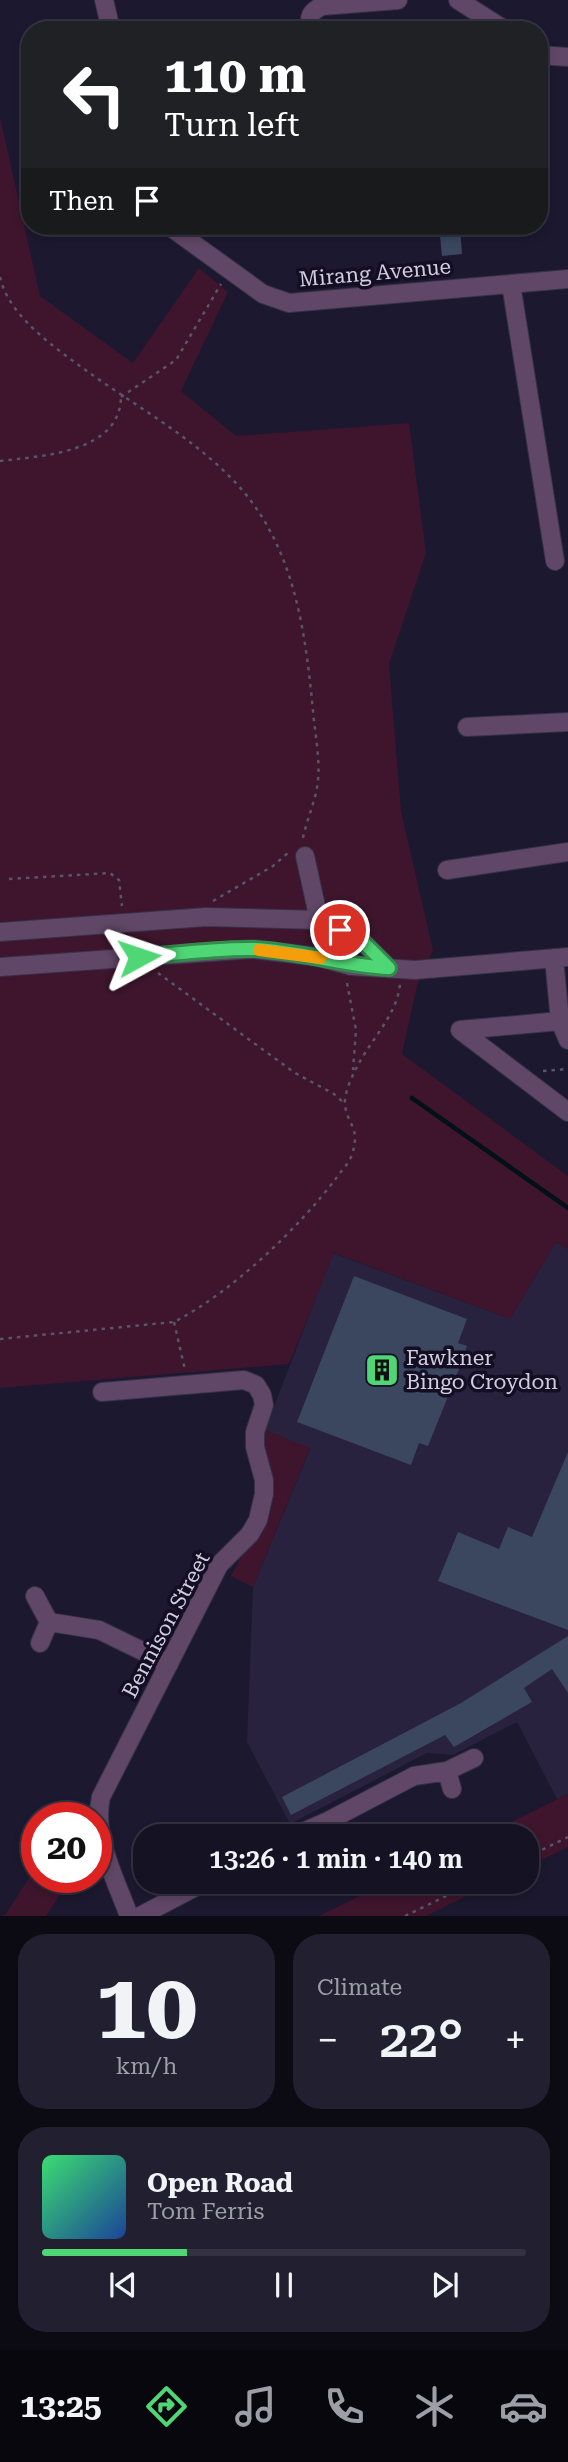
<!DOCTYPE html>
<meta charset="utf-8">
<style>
body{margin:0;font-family:"Roboto Serif",serif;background:#222030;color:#f1f3f6;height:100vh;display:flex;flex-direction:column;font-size:26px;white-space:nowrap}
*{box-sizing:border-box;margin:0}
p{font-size:23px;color:#9d9ea6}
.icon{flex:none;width:38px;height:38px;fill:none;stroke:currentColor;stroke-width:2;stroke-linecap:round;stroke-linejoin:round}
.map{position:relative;height:1916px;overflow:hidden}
.panel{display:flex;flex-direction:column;gap:18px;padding:18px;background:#0c0a13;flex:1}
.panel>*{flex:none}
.banner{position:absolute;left:21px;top:21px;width:527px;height:214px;border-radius:28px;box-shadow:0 4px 10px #0003,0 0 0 2px #343241;background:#202124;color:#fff;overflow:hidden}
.speed{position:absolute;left:21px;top:1802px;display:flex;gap:14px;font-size:35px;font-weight:700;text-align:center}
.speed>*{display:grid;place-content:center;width:91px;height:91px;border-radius:50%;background:#151223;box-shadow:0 4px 10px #0003,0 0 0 2px #343241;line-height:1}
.speed .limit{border:10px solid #d22;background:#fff;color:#111}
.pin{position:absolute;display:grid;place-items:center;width:60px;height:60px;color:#fff;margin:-30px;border:4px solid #fff;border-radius:50%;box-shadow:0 2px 7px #0007}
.me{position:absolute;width:77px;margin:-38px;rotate:85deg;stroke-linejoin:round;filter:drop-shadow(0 0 5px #0008)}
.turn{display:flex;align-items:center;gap:24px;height:147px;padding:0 28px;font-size:32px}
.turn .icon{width:91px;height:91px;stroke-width:2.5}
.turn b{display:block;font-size:49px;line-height:60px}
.then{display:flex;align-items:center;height:66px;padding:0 28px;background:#0003;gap:14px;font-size:26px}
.big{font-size:52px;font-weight:600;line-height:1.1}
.panel .tile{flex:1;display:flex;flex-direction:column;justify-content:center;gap:10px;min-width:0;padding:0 24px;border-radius:28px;background:#222030}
.panel .dial{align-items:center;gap:0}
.dial b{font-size:91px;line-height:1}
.song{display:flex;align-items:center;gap:21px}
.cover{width:84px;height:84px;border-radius:10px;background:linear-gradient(135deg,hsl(140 70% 55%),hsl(220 70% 35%))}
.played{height:7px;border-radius:4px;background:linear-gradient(90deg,#4fd675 30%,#343241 30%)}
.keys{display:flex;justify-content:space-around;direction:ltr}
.heat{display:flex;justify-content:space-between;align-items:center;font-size:38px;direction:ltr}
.panel .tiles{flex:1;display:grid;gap:18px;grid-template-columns:1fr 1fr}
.tile:last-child{grid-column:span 2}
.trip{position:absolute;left:133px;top:1824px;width:406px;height:70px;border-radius:28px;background:#151223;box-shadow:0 4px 10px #0003,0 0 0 2px #343241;font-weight:600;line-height:70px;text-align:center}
.menu{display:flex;height:112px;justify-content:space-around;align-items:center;background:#08070e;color:#9d9ea6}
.menu .icon{width:49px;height:49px}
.menu .current{color:#4fd675}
.menu b{font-size:32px;color:#f1f3f6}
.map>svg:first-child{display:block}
.built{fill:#28223f}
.green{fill:#3e152d}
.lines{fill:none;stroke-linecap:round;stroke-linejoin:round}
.stream{stroke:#011019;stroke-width:4.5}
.building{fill:#3a475f}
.minor-casing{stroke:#353248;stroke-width:20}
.path{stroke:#585569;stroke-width:2.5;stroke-dasharray:3.5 5;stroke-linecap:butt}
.minor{stroke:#604767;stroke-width:18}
.route-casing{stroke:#338b4c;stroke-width:18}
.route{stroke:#4fd675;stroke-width:12}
.slow{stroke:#f59e0b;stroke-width:12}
.labels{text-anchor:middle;stroke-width:7;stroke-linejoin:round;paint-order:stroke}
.street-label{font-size:21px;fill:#d1cfdf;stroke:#130e24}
.poi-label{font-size:21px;fill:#d1cfdf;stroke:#130e24;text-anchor:start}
</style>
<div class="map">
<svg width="568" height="1916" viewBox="0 0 568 1916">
<rect width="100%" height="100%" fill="#1c182f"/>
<path class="built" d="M556,1242L568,1249V1794L557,1799L517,1722L453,1755L427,1753L290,1824L247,1742L253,1587L310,1449L265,1430L333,1253L510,1319Z"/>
<path class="green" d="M0,117L40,296L133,363L199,268L228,292L181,391L236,436L409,423L426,553L389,664L401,811L433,950L417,986L402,1054L568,1176V1249L556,1242L510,1319L334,1253L289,1364L0,1388Z
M265,1430L310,1448L253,1587L231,1576L241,1557L261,1532Z
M568,1794V1847L527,1867V1836H483Z
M37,1866V1878H71L46,1916H0L5,1915Z
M390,1881H497L426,1916H319Z"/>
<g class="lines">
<path class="stream" d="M412,1098L568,1208"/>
</g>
<path class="building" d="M439,226H460L462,254L442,256Z
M354,1276L467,1319L458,1343L467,1346L459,1369L428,1446L419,1443L411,1465L297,1422Z
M568,1452V1630L438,1581L458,1532L499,1549L508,1527L532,1537Z
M568,1636V1693L552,1669L524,1688L532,1702L454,1747L445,1735L291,1815L282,1797L461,1703Z"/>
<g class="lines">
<g class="minor-casing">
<path id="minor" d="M104,0L111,30
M458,0L505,30
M311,30C308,17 310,12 322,6L398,0
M539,55L568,57
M169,226L263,294L289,303L568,279
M511,284L555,561
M467,727L568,722
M305,856L319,920
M447,870L568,852
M0,932L206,917L319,920L361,940L389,968
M554,958L560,1021L568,1040
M0,967L253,949L318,957L351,966L415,970L568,957
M560,1021L460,1030L568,1112
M102,1392L244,1380L256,1385L262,1395L264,1405L255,1432V1447L264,1480V1494L258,1520L250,1534L219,1565L101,1797C92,1836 116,1880 129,1916
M35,1596L49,1622L40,1643
M49,1622L99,1630L169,1664
M452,1789L447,1771L474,1758
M294,1836L326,1822L414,1776L447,1771
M140,1916L207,1881"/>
</g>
<path class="path" d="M0,277C8,314 51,345 80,366C130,403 190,435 233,480C294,543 305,628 313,711C315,734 320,757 318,780C316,801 306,821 302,842
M121,397L176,360L221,284
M0,461C41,456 120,453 121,397
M9,879L110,873L119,880L122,906
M213,901L273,866L289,852
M158,973L295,1073L334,1094L344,1103
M347,983L356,1030L353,1070
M543,1071L568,1069
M174,1322L185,1370
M0,1339L174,1322C232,1292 298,1229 337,1177C342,1170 349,1163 352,1155C361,1126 347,1126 345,1104C344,1096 350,1080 354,1073C367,1043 397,1017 400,984
M527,1857L568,1837
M405,1916L477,1881"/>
<use href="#minor" class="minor"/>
</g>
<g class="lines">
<g class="route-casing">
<path id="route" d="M139,957C177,954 215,948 254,949C300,951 343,966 389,968L361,940L340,930"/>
</g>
<use href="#route" class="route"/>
<path class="slow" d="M259,950L321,958"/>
</g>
<defs>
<g id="building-square" transform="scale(1.75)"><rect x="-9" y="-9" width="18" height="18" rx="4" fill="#4fd675" stroke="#130e24"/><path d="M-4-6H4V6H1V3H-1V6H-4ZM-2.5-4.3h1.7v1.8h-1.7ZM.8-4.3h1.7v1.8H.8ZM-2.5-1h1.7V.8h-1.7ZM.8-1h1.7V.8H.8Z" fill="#111"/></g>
</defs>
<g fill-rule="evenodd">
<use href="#building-square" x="382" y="1370"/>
</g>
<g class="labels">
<g class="street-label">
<text transform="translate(375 273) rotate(-5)" y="7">Mirang Avenue</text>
<text transform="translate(166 1625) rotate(-62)" y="7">Bennison Street</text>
</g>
<g class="poi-label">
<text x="406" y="1365">Fawkner<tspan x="406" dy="24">Bingo Croydon</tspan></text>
</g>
</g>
</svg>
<div class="speed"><div class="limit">20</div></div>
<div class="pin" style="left:340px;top:930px;background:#d93025"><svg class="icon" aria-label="arrive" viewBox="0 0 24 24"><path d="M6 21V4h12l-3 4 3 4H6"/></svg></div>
<svg class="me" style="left:139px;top:957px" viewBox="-20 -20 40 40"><path d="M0-17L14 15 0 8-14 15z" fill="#4fd675" stroke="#fff" stroke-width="4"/></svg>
<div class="trip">13:26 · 1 min · 140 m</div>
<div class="banner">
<div class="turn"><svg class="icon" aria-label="left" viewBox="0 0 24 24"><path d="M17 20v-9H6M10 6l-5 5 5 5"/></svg><div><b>110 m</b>Turn left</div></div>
<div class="then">Then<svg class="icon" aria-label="arrive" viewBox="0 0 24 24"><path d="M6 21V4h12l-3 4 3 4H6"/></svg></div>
</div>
</div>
<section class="panel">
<div class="tiles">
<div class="tile dial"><b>10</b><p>km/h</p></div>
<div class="tile"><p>Climate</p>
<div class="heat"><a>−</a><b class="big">22°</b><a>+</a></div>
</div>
<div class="tile">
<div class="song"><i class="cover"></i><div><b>Open Road</b><p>Tom Ferris</p></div></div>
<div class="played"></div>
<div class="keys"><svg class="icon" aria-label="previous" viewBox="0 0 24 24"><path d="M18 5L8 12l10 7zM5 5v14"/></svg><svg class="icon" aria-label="pause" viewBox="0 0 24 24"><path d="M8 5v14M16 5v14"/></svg><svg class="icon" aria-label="next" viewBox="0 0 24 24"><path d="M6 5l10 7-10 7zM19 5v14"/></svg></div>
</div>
</div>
</section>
<nav class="menu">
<b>13:25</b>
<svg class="icon current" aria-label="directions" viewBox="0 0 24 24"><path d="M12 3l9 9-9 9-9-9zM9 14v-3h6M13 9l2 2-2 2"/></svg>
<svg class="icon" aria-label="music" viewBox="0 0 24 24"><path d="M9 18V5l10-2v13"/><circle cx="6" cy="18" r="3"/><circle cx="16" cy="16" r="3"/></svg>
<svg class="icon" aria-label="phone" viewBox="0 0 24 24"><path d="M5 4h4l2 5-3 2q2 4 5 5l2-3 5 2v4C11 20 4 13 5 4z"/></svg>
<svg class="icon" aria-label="climate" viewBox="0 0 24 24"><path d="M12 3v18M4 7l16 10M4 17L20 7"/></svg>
<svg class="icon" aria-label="car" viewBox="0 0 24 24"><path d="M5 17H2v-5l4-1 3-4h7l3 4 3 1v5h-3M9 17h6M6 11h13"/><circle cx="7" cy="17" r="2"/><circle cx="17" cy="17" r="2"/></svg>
</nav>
